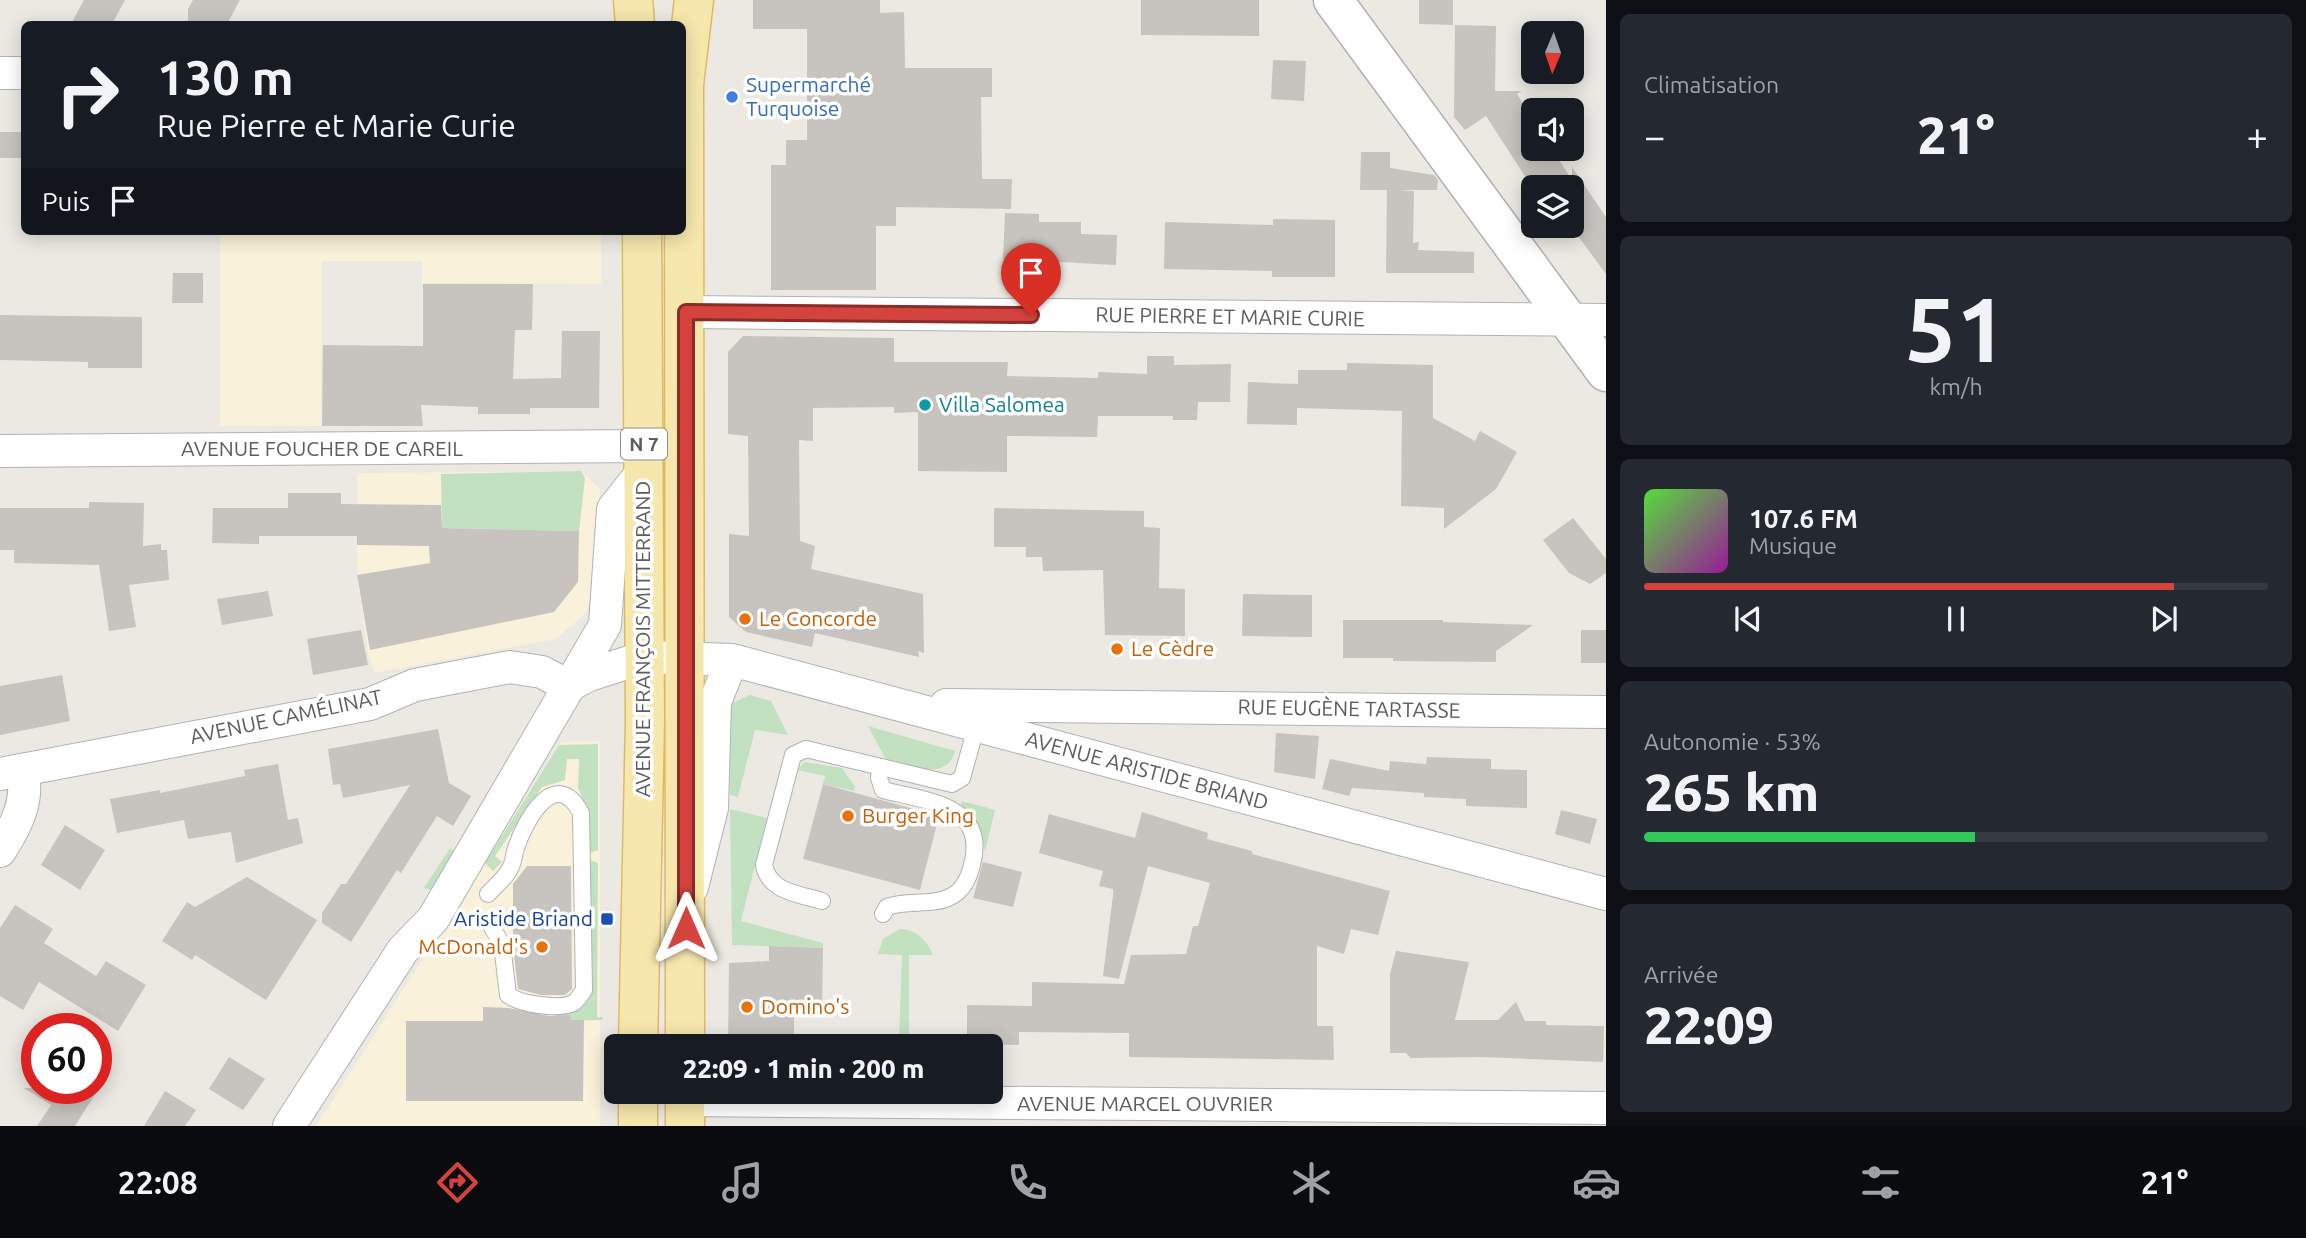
<!DOCTYPE html>
<html lang="fr">
<meta charset="utf-8">
<style>
body{margin:0;font-family:Ubuntu,sans-serif;background:#242831;color:#f1f3f6;height:100vh;display:flex;flex-direction:column;font-size:26px;white-space:nowrap}
*{box-sizing:border-box;margin:0}
p{font-size:23px;color:#9ea1a6}
.icon{flex:none;width:38px;height:38px;fill:none;stroke:currentColor;stroke-width:2;stroke-linecap:round;stroke-linejoin:round}
.map{position:relative;flex:1;overflow:hidden}
.panel{display:flex;flex-direction:column;gap:14px;padding:14px;background:#0d0f14;width:700px}
.panel>*{flex:none}
.hud{position:absolute;left:21px;top:21px;width:665px;height:214px;border-radius:10px;box-shadow:0 4px 18px #0003;background:#171b24;color:#f1f3f6;overflow:hidden}
.needle{width:46px;rotate:182deg}
.tools{position:absolute;left:1521px;top:21px;display:grid;gap:14px}
.tools a{display:grid;place-items:center;width:63px;height:63px;border-radius:10px;background:#171b24;box-shadow:0 4px 18px #0003;font-size:35px}
.speed{position:absolute;left:21px;top:1013px;display:flex;gap:14px;font-size:35px;font-weight:700;text-align:center}
.speed>*{display:grid;place-content:center;width:91px;height:91px;border-radius:50%;background:#171b24;box-shadow:0 4px 18px #0003;line-height:1}
.speed .limit{border:10px solid #d22;background:#fff;color:#111}
.pin{position:absolute;display:grid;place-items:center;width:60px;height:60px;color:#fff;margin:-72px -30px;border-radius:50% 50% 50% 0;rotate:-45deg;box-shadow:0 0 7px #0007}
.pin .icon{rotate:45deg}
.me{position:absolute;width:77px;margin:-38px;rotate:0deg;stroke-linejoin:round;filter:drop-shadow(0 0 5px #0008)}
.turn{display:flex;align-items:center;gap:24px;height:147px;padding:0 21px;font-size:32px}
.turn .icon{width:91px;height:91px;stroke-width:2.5}
.turn b{display:block;font-size:49px;line-height:60px}
.then{display:flex;align-items:center;height:66px;padding:0 21px;background:#0003;gap:14px;font-size:26px}
.big{font-size:52px;font-weight:800;line-height:1.1}
.panel .tile{flex:1;display:flex;flex-direction:column;justify-content:center;gap:10px;min-width:0;padding:0 24px;border-radius:10px;background:#242831}
.panel .dial{align-items:center;gap:0}
.dial b{font-size:91px;line-height:1}
.song{display:flex;align-items:center;gap:21px}
.cover{width:84px;height:84px;border-radius:10px;background:linear-gradient(135deg,hsl(110 70% 55%),hsl(300 70% 35%))}
.played{height:7px;border-radius:4px;background:linear-gradient(90deg,#d5433e 85%,#363941 85%)}
.keys{display:flex;justify-content:space-around;direction:ltr}
.heat{display:flex;justify-content:space-between;align-items:center;font-size:38px;direction:ltr}
.charge{height:10px;border-radius:5px;background:linear-gradient(90deg,#34c759 53%,#363941 0)}
.trip{position:absolute;left:604px;top:1034px;width:399px;height:70px;border-radius:10px;background:#171b24;box-shadow:0 4px 18px #0003;font-weight:800;line-height:70px;text-align:center}
.menu{display:flex;height:112px;justify-content:space-around;align-items:center;background:#090b0e;color:#9ea1a6}
.menu .icon{width:49px;height:49px}
.menu .active{color:#d5433e}
.menu b{font-size:32px;color:#f1f3f6}
main{display:flex;flex:1;min-height:0}
.map>svg:first-child{display:block}
.commercial{fill:#f9f1d9}
.green{fill:#c2e1c1}
.building{fill:#c7c4bf}
.lines{fill:none;stroke-linecap:round;stroke-linejoin:round}
.service-casing{stroke:#afb3b6;stroke-width:18}
.minor-casing{stroke:#afb3b6;stroke-width:34}
.tertiary-casing{stroke:#afb3b6;stroke-width:41}
.primary-casing{stroke:#e1b965;stroke-width:41}
.service{stroke:#fff;stroke-width:16}
.minor{stroke:#fff;stroke-width:32}
.tertiary{stroke:#fff;stroke-width:38}
.primary{stroke:#f6e7ad;stroke-width:38}
.route-casing{stroke:#8a2c28;stroke-width:18}
.route{stroke:#d5433e;stroke-width:12}
.shop-dot{fill:#3f7fe0;stroke:#fff;stroke-width:2.5}
.culture-dot{fill:#0f9aa8;stroke:#fff;stroke-width:2.5}
.food-dot{fill:#e8710a;stroke:#fff;stroke-width:2.5}
.transit-dot{fill:#1a4fb4;stroke:#fff;stroke-width:2.5}
.labels{text-anchor:middle;stroke-width:7;stroke-linejoin:round;paint-order:stroke}
.shield{fill:#fff;stroke:#8c8e90;stroke-width:2}
.shield-label{font-size:19px;font-weight:bold;fill:#5a5e61}
.shop-label{font-size:21px;fill:#366cbe;stroke:#fff;text-anchor:start}
.street-label{font-size:21px;fill:#5a5e61;stroke:#fff}
.culture-label{font-size:21px;fill:#0d838f;stroke:#fff;text-anchor:start}
.food-label{font-size:21px;fill:#c56008;stroke:#fff;text-anchor:start}
.transit-label{font-size:21px;fill:#164399;stroke:#fff;text-anchor:end}
</style>
<main>
<div class="map">
<svg width="1606" height="1126" viewBox="0 0 1606 1126">
<rect width="100%" height="100%" fill="#ebe9e2"/>
<path class="commercial" d="M220,231H601V284L422,283V261H322L321,426H220Z
M581,471L600,489L597,584L585,614L556,639L374,673L368,653L357,577V473Z
M600,741V1126H316L561,742Z"/>
<path class="green" d="M581,471L585,478L579,531L442,528L441,474Z
M749,695L771,701L788,735L755,730L738,797L730,795V710L733,703Z
M868,726L955,751C947,783 908,765 886,760Z
M598,744V850L590,853L588,810L578,788L579,759H567L565,780L542,787L495,856L502,862L493,871L485,863L559,745Z
M805,762L842,768L855,787L854,791L823,784L825,776L797,770Z
M962,801L995,810L985,851L977,823L961,805Z
M730,809L767,818L741,921L823,943V948L732,945Z
M450,848L455,851L438,892L424,888Z
M589,860L598,863L597,1017H603V1020L554,1021L555,1011L577,1009L589,996Z
M900,929C917,930 926,939 933,955H909V1046H899L902,955L878,954L883,939Z"/>
<path class="building" d="M84,0H125L112,24H71Z
M193,0H240L227,24H188V9Z
M753,0H880V13L904,12L905,68H992V97H981L982,179H1012L1011,209L896,207V226H876V290H771V165H786V140H807V29H753Z
M1141,0H1259V36L1141,35Z
M1419,0H1453V25L1419,24Z
M1455,25L1496,26L1495,91H1522L1517,94L1533,119V149H1552L1572,180V167L1606,217V274L1572,228V187H1532L1486,116L1465,130L1454,117Z
M1273,60L1306,61L1304,101L1271,99Z
M0,132H24V158H0Z
M1361,152H1390V168L1434,175L1438,180L1437,190H1397L1414,191L1413,243L1419,242L1418,250L1474,252V273H1386L1387,190H1360Z
M1005,213L1039,214V222H1081V234L1117,235L1116,265L1003,259Z
M1273,219L1335,220V277H1272V271L1164,269L1165,222L1273,225Z
M173,273H203V303H172Z
M423,284H533L532,330H515L513,379L561,378L562,331H600L599,408H530V414H478V407L421,405L423,426H322L323,345L423,346Z
M0,315L142,317V368H88V362L0,360Z
M743,336L894,338V362H1008L1007,376L1098,378V372L1147,374V356H1174V365L1231,364L1230,402H1198L1197,420H1173V416H1098L1097,437L1007,436V472L918,471V412L894,413V407L813,408V441L799,440L800,541L815,546L811,569L923,594L924,653L918,651L919,657L815,633L812,647L746,632L729,617V534L749,536L748,436L728,434V352Z
M1347,363L1433,365V418L1475,441L1480,431L1517,452L1496,489L1444,529V508L1401,506L1402,411L1297,408V425L1247,424L1248,382L1298,384V370H1347Z
M288,493H341V504L441,505L442,528L579,531L578,582L554,612L370,650L357,575L430,563L429,546L357,545V536H259V544L212,543L213,508H288Z
M89,502L144,503L143,546L161,544V550H167L169,580L129,585L136,627L109,631L99,565L14,563V550H0V508H89Z
M994,508L1144,511V527L1160,528L1159,588L1185,589V636L1105,635L1103,570L1043,571L1042,557H1026V547H994Z
M1573,518L1606,559V573L1590,584L1569,573L1543,540Z
M268,591L273,616L222,625L217,599Z
M1243,594L1312,595V637L1242,636Z
M1343,620H1443V622L1533,625L1496,651V662L1393,661V658H1343Z
M361,630L368,665L313,675L307,639Z
M1581,630H1606V663H1581Z
M62,675L70,721L0,735V686Z
M438,729L449,783L471,796L453,826L437,816L401,873L397,870L351,942L322,923V913L341,884H346L410,785L343,798L340,784L333,785L328,749Z
M1276,733L1319,736L1315,779L1274,772Z
M1427,757L1491,759V769L1527,770V808L1466,806V799L1424,797V793L1352,788L1349,796L1322,789L1330,759L1389,771L1390,761L1426,764Z
M278,764L288,820L298,818L303,843L236,863L231,832L188,839L184,820L117,833L110,799L160,790V793L245,776L244,770Z
M823,784L939,816L920,890L803,859Z
M1561,810L1597,819L1590,844L1555,834Z
M1142,812L1208,833L1207,839L1252,851V854L1390,891L1378,935L1351,929L1344,954L1317,946V1026H1333L1334,1060L1129,1057V1033L1019,1032V1045L967,1044V1005L1032,1006V982L1124,984L1131,955L1186,954L1193,926H1198L1210,883L1148,866L1119,979L1103,976L1113,895V889L1099,886L1103,871L1039,853L1049,814L1135,838Z
M65,825L105,850L80,890L41,865Z
M983,862L1022,872L1013,907L973,898Z
M527,866H571L572,989L565,995H541L518,989L513,947V884Z
M247,877L317,920L266,1000L195,955L192,960L162,941L187,902L195,907Z
M15,905L53,929L44,943L96,976L106,961L146,985L118,1031L39,982L23,1010L0,996V928Z
M769,946L823,948L822,1012H794V1046H728L729,963L769,961Z
M1396,951L1469,962L1455,1020H1498L1516,1002L1525,1021H1546V1025L1604,1026L1603,1062L1481,1057L1411,1058L1406,1053H1390V974Z
M483,1007L509,1008L549,1016L571,1015V1020H584L583,1101H406V1021H483Z
M229,1057L265,1079L243,1110L209,1089Z
M24,1088H99L75,1126H37L51,1105Z
M165,1091L196,1110L185,1126H144Z"/>
<g class="lines">
<g class="service-casing">
<path id="service" d="M880,767L879,778L883,790C926,801 988,804 972,865C969,877 963,890 952,896C932,907 908,899 887,907L883,914
M488,894C496,885 509,875 512,864C514,859 514,853 516,848C525,820 556,765 581,813L584,990C580,995 578,1000 573,1003C560,1010 519,1004 508,995L502,945L492,927
M822,901C799,894 769,892 764,865L793,755L806,749L952,784L962,778L977,724"/>
</g>
<g class="minor-casing">
<path id="minor" d="M0,73H24
M686,312L1606,320
M0,451L644,446
M568,686L589,675L645,657L732,660L1606,894
M946,705L1606,712
M0,774L370,704L415,685L510,667L542,672L568,686
M0,851C16,826 30,800 22,770
M692,887L712,808L715,702L732,660
M685,1100L1606,1108
M289,1126L403,950L433,919L605,625L613,509L644,470"/>
</g>
<g class="tertiary-casing">
<path id="tertiary" d="M1333,0L1606,372"/>
</g>
<g class="primary-casing">
<path id="primary" d="M633,0L635,24
M638,1046L645,720L642,231
M685,1046L684,84L694,0
M638,1092V1126
M685,1092V1126"/>
</g>
<use href="#service" class="service"/>
<use href="#minor" class="minor"/>
<use href="#tertiary" class="tertiary"/>
<use href="#primary" class="primary"/>
</g>
<g class="lines">
<g class="route-casing">
<path id="route" d="M686,928V312L1031,315"/>
</g>
<use href="#route" class="route"/>
</g>
<circle class="shop-dot" cx="732" cy="97" r="7"/>
<circle class="culture-dot" cx="925" cy="405" r="7"/>
<g class="food-dot">
<circle cx="745" cy="619" r="7"/>
<circle cx="1117" cy="649" r="7"/>
<circle cx="848" cy="816" r="7"/>
<circle cx="542" cy="947" r="7"/>
<circle cx="747" cy="1007" r="7"/>
</g>
<rect class="transit-dot" x="600" y="912" width="14" height="14" rx="3.5"/>
<g class="labels">
<rect class="shield" x="621" y="428.5" width="46" height="31" rx="5"/>
<g class="shield-label">
<text x="644" y="451">N 7</text>
</g>
<g class="shop-label">
<text x="746" y="92">Supermarché<tspan x="746" dy="24">Turquoise</tspan></text>
</g>
<g class="street-label">
<text transform="translate(1230 317) rotate(1)" y="7">RUE PIERRE ET MARIE CURIE</text>
<text x="322" y="456">AVENUE FOUCHER DE CAREIL</text>
<text transform="translate(643 639) rotate(-90)" y="7">AVENUE FRANÇOIS MITTERRAND</text>
<text transform="translate(1349 709) rotate(1)" y="7">RUE EUGÈNE TARTASSE</text>
<text transform="translate(286 717) rotate(-12)" y="7">AVENUE CAMÉLINAT</text>
<text transform="translate(1147 771) rotate(15)" y="7">AVENUE ARISTIDE BRIAND</text>
<text x="1145" y="1111">AVENUE MARCEL OUVRIER</text>
</g>
<g class="culture-label">
<text x="939" y="412">Villa Salomea</text>
</g>
<g class="food-label">
<text x="759" y="626">Le Concorde</text>
<text x="1131" y="656">Le Cèdre</text>
<text x="862" y="823">Burger King</text>
<text x="528" y="954" text-anchor="end">McDonald's</text>
<text x="761" y="1014">Domino's</text>
</g>
<g class="transit-label">
<text x="593" y="926">Aristide Briand</text>
</g>
</g>
</svg>
<div class="tools">
<a><svg class="needle" viewBox="-14 -14 28 28"><path d="M0-13l5 13h-10z" fill="#e53935"/><path d="M0 13l5-13h-10z" fill="#9ea1a6"/></svg></a>
<a><svg class="icon" aria-label="sound" viewBox="0 0 24 24"><path d="M4 9h4l5-4v14l-5-4H4zM17 9q2 3 0 6"/></svg></a>
<a><svg class="icon" aria-label="layers" viewBox="0 0 24 24"><path d="M12 4l9 5-9 5-9-5zM3 14l9 5 9-5"/></svg></a>
</div>
<div class="speed"><div class="limit">60</div></div>
<div class="pin" style="left:1031px;top:315px;background:#d93025"><svg class="icon" aria-label="arrive" viewBox="0 0 24 24"><path d="M6 21V4h12l-3 4 3 4H6"/></svg></div>
<svg class="me" style="left:686px;top:928px" viewBox="-20 -20 40 40"><path d="M0-17L14 15 0 8-14 15z" fill="#d5433e" stroke="#fff" stroke-width="4"/></svg>
<div class="trip">22:09 · 1 min · 200 m</div>
<div class="hud">
<div class="turn"><svg class="icon" aria-label="right" viewBox="0 0 24 24"><path d="M7 20v-9h11M14 6l5 5-5 5"/></svg><div><b>130 m</b>Rue Pierre et Marie Curie</div></div>
<div class="then">Puis<svg class="icon" aria-label="arrive" viewBox="0 0 24 24"><path d="M6 21V4h12l-3 4 3 4H6"/></svg></div>
</div>
</div>
<section class="panel">
<div class="tile"><p>Climatisation</p>
<div class="heat"><a>−</a><b class="big">21°</b><a>+</a></div>
</div>
<div class="tile dial"><b>51</b><p>km/h</p></div>
<div class="tile">
<div class="song"><i class="cover"></i><div><b>107.6 FM</b><p>Musique</p></div></div>
<div class="played"></div>
<div class="keys"><svg class="icon" aria-label="previous" viewBox="0 0 24 24"><path d="M18 5L8 12l10 7zM5 5v14"/></svg><svg class="icon" aria-label="pause" viewBox="0 0 24 24"><path d="M8 5v14M16 5v14"/></svg><svg class="icon" aria-label="next" viewBox="0 0 24 24"><path d="M6 5l10 7-10 7zM19 5v14"/></svg></div>
</div>
<div class="tile"><p>Autonomie · 53%</p><b class="big">265 km</b><div class="charge"></div></div>
<div class="tile"><p>Arrivée</p><b class="big">22:09</b></div>
</section>
</main>
<nav class="menu">
<b>22:08</b>
<svg class="icon active" aria-label="directions" viewBox="0 0 24 24"><path d="M12 3l9 9-9 9-9-9zM9 14v-3h6M13 9l2 2-2 2"/></svg>
<svg class="icon" aria-label="music" viewBox="0 0 24 24"><path d="M9 18V5l10-2v13"/><circle cx="6" cy="18" r="3"/><circle cx="16" cy="16" r="3"/></svg>
<svg class="icon" aria-label="phone" viewBox="0 0 24 24"><path d="M5 4h4l2 5-3 2q2 4 5 5l2-3 5 2v4C11 20 4 13 5 4z"/></svg>
<svg class="icon" aria-label="climate" viewBox="0 0 24 24"><path d="M12 3v18M4 7l16 10M4 17L20 7"/></svg>
<svg class="icon" aria-label="car" viewBox="0 0 24 24"><path d="M5 17H2v-5l4-1 3-4h7l3 4 3 1v5h-3M9 17h6M6 11h13"/><circle cx="7" cy="17" r="2"/><circle cx="17" cy="17" r="2"/></svg>
<svg class="icon" aria-label="filters" viewBox="0 0 24 24"><path d="M4 7h16M4 17h16"/><circle cx="9" cy="7" r="2"/><circle cx="15" cy="17" r="2"/></svg>
<b>21°</b>
</nav>
